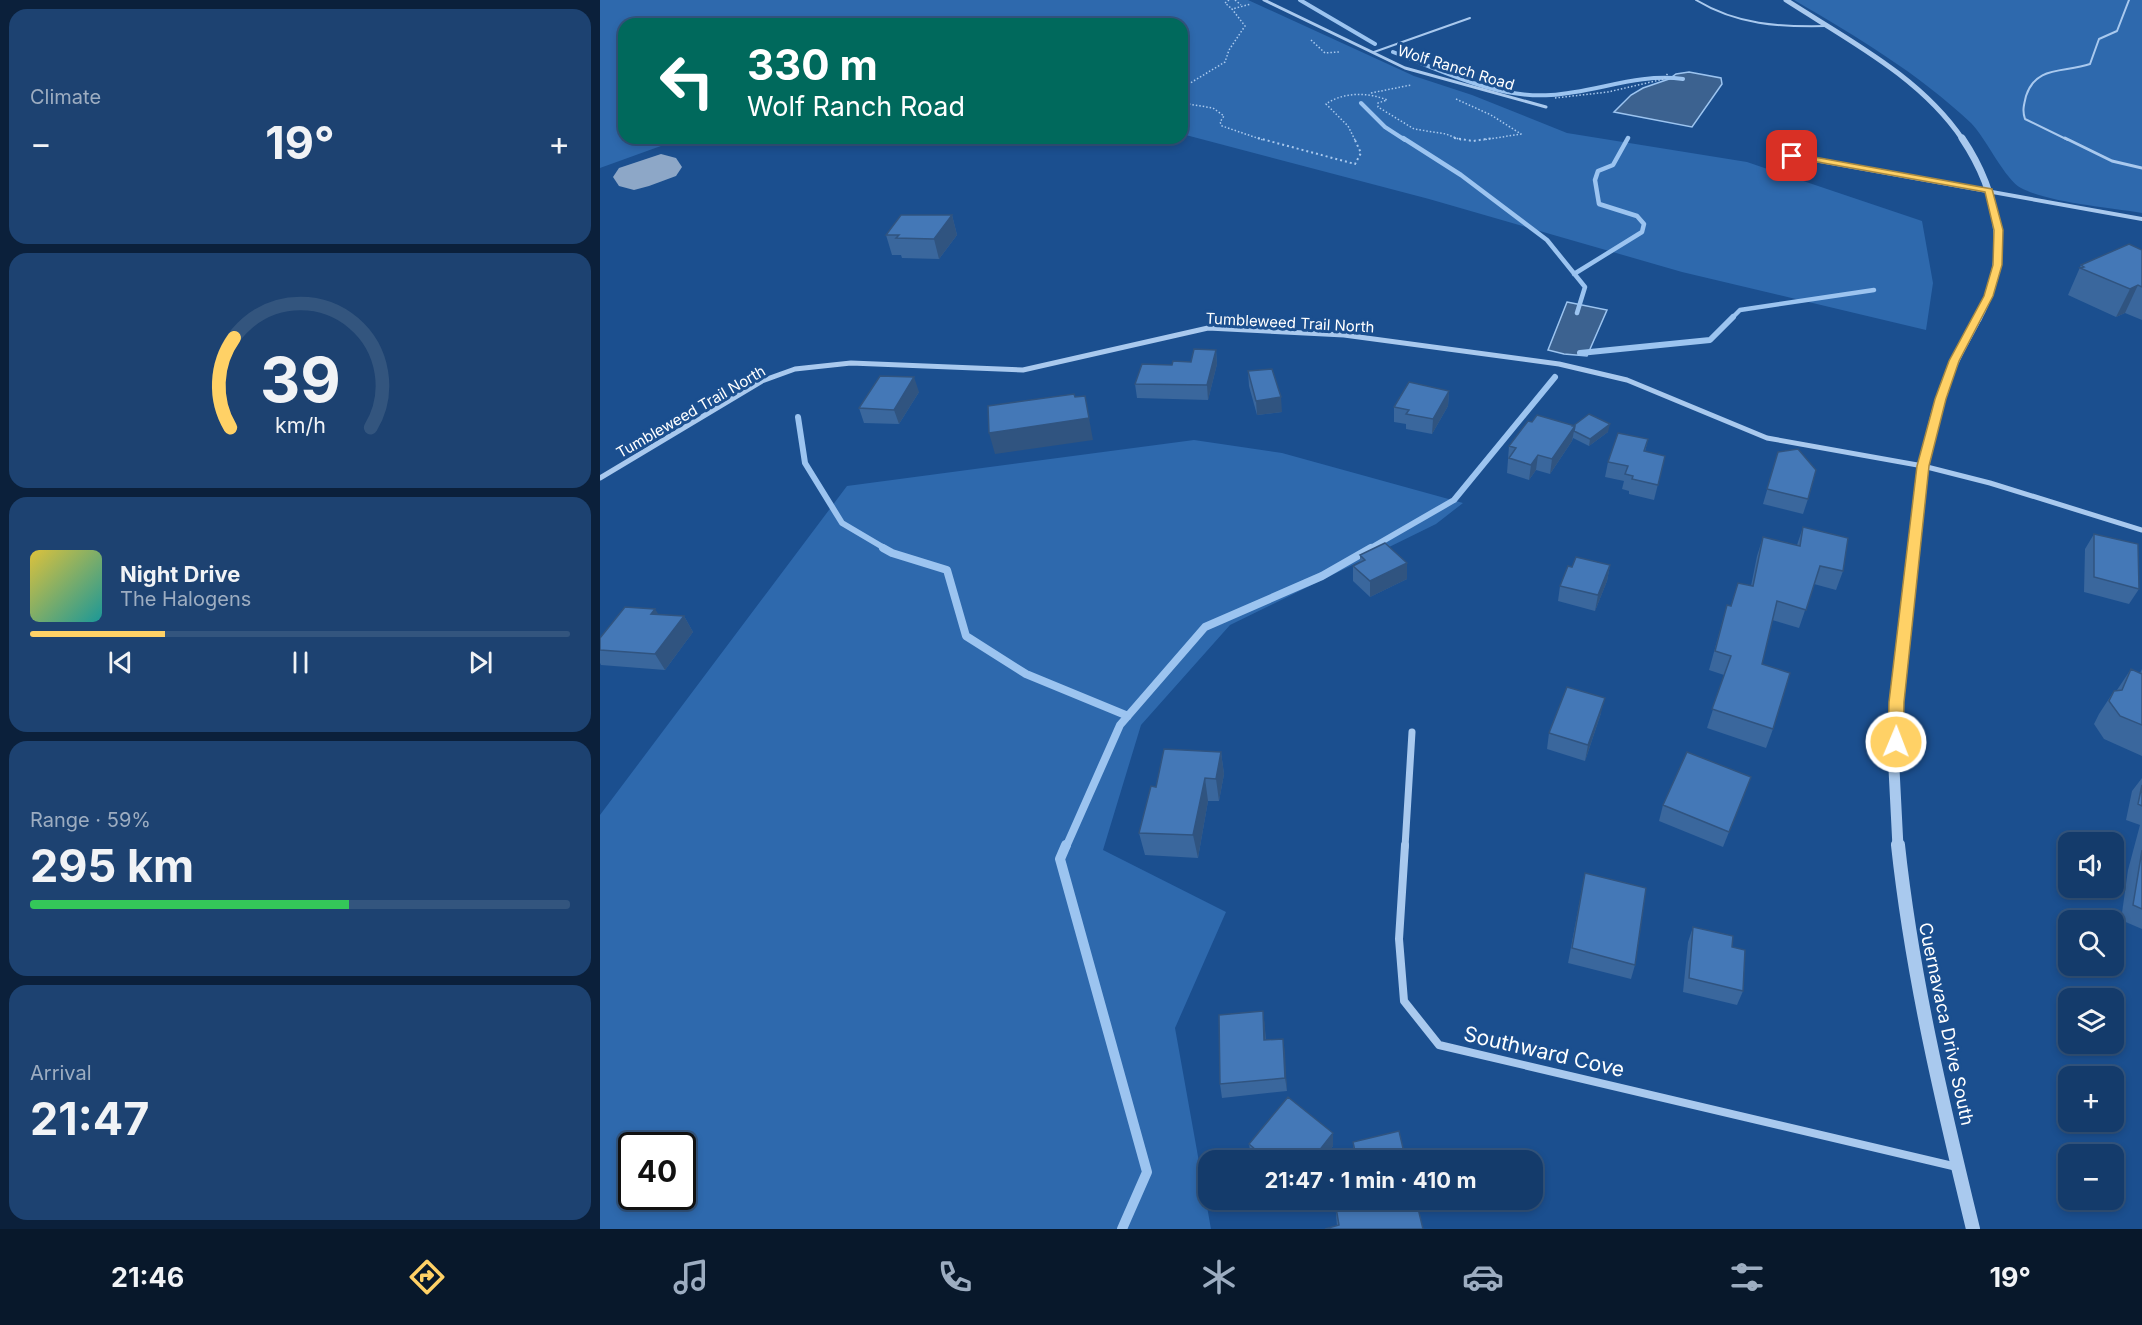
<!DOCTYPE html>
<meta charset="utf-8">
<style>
body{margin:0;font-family:Inter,sans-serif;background:#1d4271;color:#f1f3f6;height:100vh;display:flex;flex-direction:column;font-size:22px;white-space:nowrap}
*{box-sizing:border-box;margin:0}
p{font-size:20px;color:#9dadc1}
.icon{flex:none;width:33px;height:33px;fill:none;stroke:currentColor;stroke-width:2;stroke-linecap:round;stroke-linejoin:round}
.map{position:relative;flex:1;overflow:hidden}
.drawer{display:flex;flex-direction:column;gap:9px;padding:9px;background:#0b203b;width:600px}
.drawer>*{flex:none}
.hud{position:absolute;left:18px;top:18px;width:570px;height:126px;border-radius:18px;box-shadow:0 3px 9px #0003,0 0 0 2px #33557e;background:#00695c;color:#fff;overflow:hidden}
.controls{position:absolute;left:1458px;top:832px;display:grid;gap:12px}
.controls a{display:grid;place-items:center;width:66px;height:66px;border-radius:12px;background:#143b6b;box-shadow:0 3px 9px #0003,0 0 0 2px #33557e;font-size:30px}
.speed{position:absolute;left:18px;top:1132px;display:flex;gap:12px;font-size:30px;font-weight:700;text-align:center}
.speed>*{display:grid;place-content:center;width:78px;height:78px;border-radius:50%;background:#143b6b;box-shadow:0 3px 9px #0003,0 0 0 2px #33557e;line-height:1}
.speed .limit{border:3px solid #111;border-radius:9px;background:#fff;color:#111}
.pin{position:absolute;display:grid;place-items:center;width:51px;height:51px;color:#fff;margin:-26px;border-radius:12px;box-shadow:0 3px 9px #0006}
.me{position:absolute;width:66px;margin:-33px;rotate:1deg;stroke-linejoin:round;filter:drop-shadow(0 0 4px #0008)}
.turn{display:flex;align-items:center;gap:21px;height:126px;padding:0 30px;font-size:27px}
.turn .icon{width:78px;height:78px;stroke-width:2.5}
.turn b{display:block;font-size:42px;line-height:51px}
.big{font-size:45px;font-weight:700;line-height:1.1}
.drawer .card{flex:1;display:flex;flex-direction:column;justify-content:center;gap:9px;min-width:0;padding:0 21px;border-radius:18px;background:#1d4271}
.drawer .dial{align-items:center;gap:0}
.dial svg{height:156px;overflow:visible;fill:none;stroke:#33557e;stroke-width:7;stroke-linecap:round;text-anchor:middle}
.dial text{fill:#f1f3f6;stroke:none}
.song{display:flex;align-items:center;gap:18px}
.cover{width:72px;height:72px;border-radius:9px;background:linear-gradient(135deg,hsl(50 70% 55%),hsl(180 70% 35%))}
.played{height:6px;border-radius:3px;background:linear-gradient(90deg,#ffd166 25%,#33557e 25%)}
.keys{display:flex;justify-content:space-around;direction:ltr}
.heat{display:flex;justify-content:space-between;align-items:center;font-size:33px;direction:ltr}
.charge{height:9px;border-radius:4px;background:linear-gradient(90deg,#34c759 59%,#33557e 0)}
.trip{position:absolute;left:598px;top:1150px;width:345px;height:60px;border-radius:18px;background:#143b6b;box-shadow:0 3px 9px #0003,0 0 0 2px #33557e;font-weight:700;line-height:60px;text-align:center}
.menu{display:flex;height:96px;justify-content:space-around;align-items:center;background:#08182b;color:#9dadc1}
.menu .icon{width:42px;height:42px}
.menu .active{color:#ffd166}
.menu b{font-size:27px;color:#f1f3f6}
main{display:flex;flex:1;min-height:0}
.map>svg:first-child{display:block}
.green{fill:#2e69ad;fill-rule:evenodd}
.water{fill:#3c6290;stroke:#9cc4f0;stroke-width:1.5}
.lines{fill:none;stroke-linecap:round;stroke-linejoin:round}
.stream-far4{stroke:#9cc4f0;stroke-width:4}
.stream-far3{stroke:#9cc4f0;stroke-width:4.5}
.stream-far2{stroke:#9cc4f0;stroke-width:6}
.stream-far1{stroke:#9cc4f0;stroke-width:8}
.stream{stroke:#9cc4f0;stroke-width:10}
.taxiway{fill:#8da7c7;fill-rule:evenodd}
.path-far1{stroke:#a9c9ee;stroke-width:1.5;stroke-dasharray:1.5 2;stroke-linecap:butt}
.path{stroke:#a9c9ee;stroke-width:2;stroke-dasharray:2 3;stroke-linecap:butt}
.service-far1{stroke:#a9c9ee;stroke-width:2}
.service{stroke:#a9c9ee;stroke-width:3}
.minor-far4{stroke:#a9c9ee;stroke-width:3}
.minor-far3{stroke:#a9c9ee;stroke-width:4}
.minor-far2{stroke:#a9c9ee;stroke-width:5}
.minor-far1{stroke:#a9c9ee;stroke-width:7}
.minor{stroke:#a9c9ee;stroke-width:8}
.tertiary-far4{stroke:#a9c9ee;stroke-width:5}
.tertiary-far3{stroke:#a9c9ee;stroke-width:7}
.tertiary-far2{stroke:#a9c9ee;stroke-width:9}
.tertiary-far1{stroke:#a9c9ee;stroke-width:11}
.tertiary{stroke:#a9c9ee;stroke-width:14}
.wall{fill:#3a679d}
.shaded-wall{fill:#305480}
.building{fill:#4478b7;stroke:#305480;stroke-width:1.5}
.route{fill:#ffd166;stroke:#a68842;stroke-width:1.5}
.labels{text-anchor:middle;stroke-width:6;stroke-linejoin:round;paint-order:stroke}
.far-street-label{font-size:15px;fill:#fff;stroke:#1b4f8f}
.street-label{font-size:18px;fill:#fff;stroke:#1b4f8f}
.near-street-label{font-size:21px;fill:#fff;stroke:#1b4f8f}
</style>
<main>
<section class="drawer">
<div class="card"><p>Climate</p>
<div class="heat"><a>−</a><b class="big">19°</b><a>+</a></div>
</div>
<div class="card dial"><svg viewBox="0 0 100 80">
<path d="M14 69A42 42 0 1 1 86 69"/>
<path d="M14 69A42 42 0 0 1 16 23" stroke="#ffd166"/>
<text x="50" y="56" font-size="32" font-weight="700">39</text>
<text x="50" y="72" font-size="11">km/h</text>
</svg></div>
<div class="card">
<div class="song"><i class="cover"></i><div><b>Night Drive</b><p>The Halogens</p></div></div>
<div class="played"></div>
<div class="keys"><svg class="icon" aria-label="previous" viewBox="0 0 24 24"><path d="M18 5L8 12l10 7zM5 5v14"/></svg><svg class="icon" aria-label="pause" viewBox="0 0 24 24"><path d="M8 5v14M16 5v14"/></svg><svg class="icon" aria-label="next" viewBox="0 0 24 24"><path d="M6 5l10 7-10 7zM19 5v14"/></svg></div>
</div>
<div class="card"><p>Range · 59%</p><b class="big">295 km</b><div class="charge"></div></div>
<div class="card"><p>Arrival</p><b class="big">21:47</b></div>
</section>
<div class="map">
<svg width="1542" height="1229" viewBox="0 0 1542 1229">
<rect width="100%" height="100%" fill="#1b4f8f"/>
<path class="green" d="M0,0H648L814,76L872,95L967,133L1147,162L1322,221L1333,283L1326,330L1082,272L829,199L582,134V24H24V138H83L0,168Z
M1194,0H1542V213C1508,207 1450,203 1421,188C1406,181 1385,137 1371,123C1318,73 1257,37 1194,0Z
M594,440L682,453L863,503L836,524L630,625L541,725L503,850L626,912L575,1028L611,1229H0V815L247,486ZM32,1146H82V1197H32Z"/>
<path class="water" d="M1089,72L1121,78L1122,84L1092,127L1014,112L1031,95L1043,88L1069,79L1076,74Z
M967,302L1007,310L987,356L964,354L948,350Z"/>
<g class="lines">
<path class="stream-far4" d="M700,0L775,44
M793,52C843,71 897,99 951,95C997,92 1037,73 1083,79
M761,103L785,127L805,140"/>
<path class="stream-far3" d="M803,138L861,175L947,240L985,287L977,313
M974,274L1042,232L1044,224L1037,216L999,204L995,180L998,171L1013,165L1028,138
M1131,319L1140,310L1274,290"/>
<path class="stream-far2" d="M980,353L1110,340L1133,317
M198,417L205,463L242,523L286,549
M769,549L854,500L955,377"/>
<path class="stream-far1" d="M283,548L292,553L347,570L366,636L426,674L528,716
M466,847L520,725L605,627L722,576L771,548"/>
<path class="stream" d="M466,845L460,859L547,1172L522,1229"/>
<path class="taxiway" d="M61,154L76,158L82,167L76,176L49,186L34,190L19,186L13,177L19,168Z"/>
<path class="path-far1" d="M629,0L625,3L632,9
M635,0L641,5
M711,40L725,53L739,52
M582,88L625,62L629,50L645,26L632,9L651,4
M771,93L811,85
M955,98L1008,92L1064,79L1068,73
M856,99L891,115L921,134L883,140
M582,103L613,108L624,116L620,122L622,126L663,140
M755,140L748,126L726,104C743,92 768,92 787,100L778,103V107L814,129L846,134L861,140"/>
<path class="path" d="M658,138L755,164L761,153L754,138
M854,138L873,141L893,138"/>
<path class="service-far1" d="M1096,0C1137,25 1179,27 1226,26
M774,52L870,18
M1468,140L1425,119C1422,110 1424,105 1426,96C1436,65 1464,73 1490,64L1499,39L1517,31L1529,0"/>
<path class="service" d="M1465,138L1512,161L1542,168"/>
<path class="minor-far4" d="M664,0L805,68L946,107"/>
<path class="minor-far3" d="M1170,152L1542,219"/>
<path class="minor-far2" d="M0,478L162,381L195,369L251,363L423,370L608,328L744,335L959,364L1027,380L1167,438L1323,466L1390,483L1542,530"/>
<path class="minor-far1" d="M805,847L812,732"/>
<path class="minor" d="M805,845L799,939L804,1001L839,1045L1357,1167"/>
<path class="tertiary-far4" d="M1186,0C1248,40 1321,77 1363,140"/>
<path class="tertiary-far3" d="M1362,138C1399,193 1411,259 1378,319"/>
<path class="tertiary-far2" d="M1314,549C1319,490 1326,430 1349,374C1357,354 1368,336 1378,317"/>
<path class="tertiary-far1" d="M1298,847L1294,769L1296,702L1314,548"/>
<path class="tertiary" d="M1298,845C1312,975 1342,1102 1373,1229"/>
</g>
<path class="wall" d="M352,215L357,235L339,259L302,258L301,255H292L286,235Z
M1542,250V320L1525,313L1516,317L1468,295L1481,265Z
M616,350L617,364L608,400L537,398L535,384L572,365L591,362Z
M648,371L682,412L657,415L649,386Z
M849,391L848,406L832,434L806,429V424L794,422V407Z
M319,392L299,424L264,423L259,408Z
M932,422L973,426L1008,432L989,446L973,438L972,441L950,474L936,470L929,480L907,473L909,446Z
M1048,439L1045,452L1065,456L1054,500L1029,494V491L1022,489L1024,481L1005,477L1008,462Z
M1178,452L1208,499L1203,514L1163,504Z
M1203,527L1243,571L1236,590L1214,584L1199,628L1172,620L1162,664L1173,729L1166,748L1107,728L1124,675L1109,670L1127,605L1131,606L1138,583L1151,586L1157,556L1163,537L1197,545Z
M1494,534L1539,589L1529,604L1484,592L1485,549Z
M760,555L807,563V579L770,597L753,581V566L760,562Z
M1010,565L1007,581L995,611L958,601L960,586L972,567Z
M59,615L84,616L93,632L65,670L1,665L0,663V638Z
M1531,669L1540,673L1542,669V756L1504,739L1494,724L1499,714L1514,691L1517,690Z
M1001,713L985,761L947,749L949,733Z
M621,752L624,774L619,801H608L598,858L545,855L539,833L556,787Z
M1151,777L1123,847L1059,821L1063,805Z
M1542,778V929L1521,920L1528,870L1540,825L1526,820L1532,791Z
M985,873L1035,965L1031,979L968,963Z
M1093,927L1143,991L1137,1005L1083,992L1088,942Z
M663,1011L666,1040L683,1039L687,1091L622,1098L620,1084Z
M753,1142L806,1161H754Z
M649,1144L733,1146L722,1161H657L651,1156Z
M816,1200L737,1226L735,1202Z"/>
<path class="shaded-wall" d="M352,215L357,235L339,259L334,239Z
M1538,285L1525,313L1516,317L1530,289Z
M616,350L617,364L608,400L607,385Z
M314,377L319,392L299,424L294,410Z
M849,391L848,406L832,434L833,419Z
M485,396L493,440L395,454L389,433Z
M681,397L682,412L657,415L656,401Z
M1010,424L1008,432L989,446L990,439Z
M975,426L972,441L950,474L952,459Z
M938,455L936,470L929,480L931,465Z
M807,563V579L770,597V581Z
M1010,565L1007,581L995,611L998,595Z
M55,609L65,624L51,614Z
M84,616L93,632L65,670L55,654Z
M1005,698L1001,713L985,761L988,745Z
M621,752L624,774L619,801L616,779Z
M605,778L608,801L598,858L593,835Z
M663,1011L665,1025L666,1054L664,1040Z
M683,1039L685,1052L687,1091L685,1078Z
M733,1133V1146L722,1161H711Z"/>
<path class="building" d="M301,215H352L334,239L296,238L299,235H286Z
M1529,244L1542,250V287L1538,285L1530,289L1480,268L1484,267L1481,265Z
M594,349L616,350L607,385L535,384L542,364L572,365L573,361L591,362Z
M672,369L681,397L656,401L648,371Z
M280,376L314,377L294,410L259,408Z
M809,382L849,391L833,419L806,414L809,410L794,407Z
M474,394L475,397L485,396L489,418L389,433L388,406Z
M989,414L1010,424L990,439L974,431L975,426H973Z
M937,415L975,426L952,459L938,455L931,465L909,458L916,448L909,446L928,421L932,422Z
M1018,433L1048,439L1044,451L1065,456L1058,485L1032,479L1033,476L1025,474L1028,466L1008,462Z
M1198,449L1216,470L1208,499L1167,489L1178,452Z
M1203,527L1248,538L1243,571L1220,566L1206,610L1177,601L1162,664L1190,673L1173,729L1112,709L1131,656L1115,651L1127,605L1131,606L1138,583L1153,586L1163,537L1200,546Z
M1494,534L1538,544L1539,589L1494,577Z
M785,543L807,563L770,581L753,566L765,560L760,555Z
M976,557L1010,565L998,595L960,586L968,566L972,567Z
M25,607L55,609L51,614L84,616L55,654L0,650V638Z
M1531,669L1542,674V725L1520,716L1509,701L1514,691L1522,690Z
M967,687L1005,698L988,745L949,733Z
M564,749L621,752L616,779L605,778L593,835L539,833L551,786L556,787Z
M1087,752L1151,777L1129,832L1063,805Z
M1542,785V806L1538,804Z
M1542,850V909L1533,905Z
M985,873L1046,888L1035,965L972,948Z
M1093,927L1133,936L1132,947L1145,950L1143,991L1089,978Z
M663,1011L664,1040L683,1039L685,1078L620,1084L619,1015Z
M688,1097L733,1133L711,1161H669L649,1144Z
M799,1131L806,1161H757L753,1142Z
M744,1200H816L823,1229H725L739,1225L735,1202Z"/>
<path class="route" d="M1192,153L1392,189L1403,230L1402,265L1393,296L1359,361L1346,399L1329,466L1304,702L1303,742L1301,747H1290L1288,742L1289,702L1317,466L1335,399L1349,361L1384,296L1393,265L1394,230L1385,192L1190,157V154Z"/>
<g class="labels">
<g class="far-street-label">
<text transform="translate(856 68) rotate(17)" y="5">Wolf Ranch Road</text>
<text transform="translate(690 323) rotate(3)" y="5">Tumbleweed Trail North</text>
<text transform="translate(91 412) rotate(-30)" y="5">Tumbleweed Trail North</text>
</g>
<g class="street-label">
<text transform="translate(1346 1024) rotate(78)" y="6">Cuernavaca Drive South</text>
</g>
<g class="near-street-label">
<text transform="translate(944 1052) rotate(13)" y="7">Southward Cove</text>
</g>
</g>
</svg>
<div class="controls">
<a><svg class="icon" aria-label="sound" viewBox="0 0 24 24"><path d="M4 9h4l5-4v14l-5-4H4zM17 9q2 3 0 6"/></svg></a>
<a><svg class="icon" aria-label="search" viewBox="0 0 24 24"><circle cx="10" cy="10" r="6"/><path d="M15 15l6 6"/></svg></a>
<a><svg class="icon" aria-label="layers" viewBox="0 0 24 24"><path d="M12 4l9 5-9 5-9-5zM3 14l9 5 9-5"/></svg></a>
<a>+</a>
<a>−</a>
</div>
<div class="speed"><div class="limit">40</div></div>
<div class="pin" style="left:1192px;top:156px;background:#d93025"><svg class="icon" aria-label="arrive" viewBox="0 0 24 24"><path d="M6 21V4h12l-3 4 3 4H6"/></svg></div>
<svg class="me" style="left:1296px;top:742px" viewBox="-20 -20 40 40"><circle r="17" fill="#ffd166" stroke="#fff" stroke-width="3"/><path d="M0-11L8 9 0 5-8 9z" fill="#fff"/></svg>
<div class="trip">21:47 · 1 min · 410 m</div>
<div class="hud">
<div class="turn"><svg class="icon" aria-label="left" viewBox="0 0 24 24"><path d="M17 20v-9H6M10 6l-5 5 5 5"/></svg><div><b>330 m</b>Wolf Ranch Road</div></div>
</div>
</div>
</main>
<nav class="menu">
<b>21:46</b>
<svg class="icon active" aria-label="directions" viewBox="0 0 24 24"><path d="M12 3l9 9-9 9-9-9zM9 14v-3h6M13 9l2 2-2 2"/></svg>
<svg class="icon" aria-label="music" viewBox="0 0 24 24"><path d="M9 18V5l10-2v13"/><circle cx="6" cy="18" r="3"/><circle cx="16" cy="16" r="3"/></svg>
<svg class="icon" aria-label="phone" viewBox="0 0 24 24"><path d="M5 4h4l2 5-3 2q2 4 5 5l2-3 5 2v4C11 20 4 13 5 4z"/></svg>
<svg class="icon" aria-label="climate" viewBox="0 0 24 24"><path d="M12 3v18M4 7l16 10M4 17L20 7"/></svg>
<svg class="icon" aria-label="car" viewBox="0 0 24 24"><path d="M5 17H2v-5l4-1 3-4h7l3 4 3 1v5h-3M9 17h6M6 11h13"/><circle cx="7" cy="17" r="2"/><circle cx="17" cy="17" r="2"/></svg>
<svg class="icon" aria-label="filters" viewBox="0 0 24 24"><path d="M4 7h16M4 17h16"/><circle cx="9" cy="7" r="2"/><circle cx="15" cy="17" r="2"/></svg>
<b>19°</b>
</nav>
